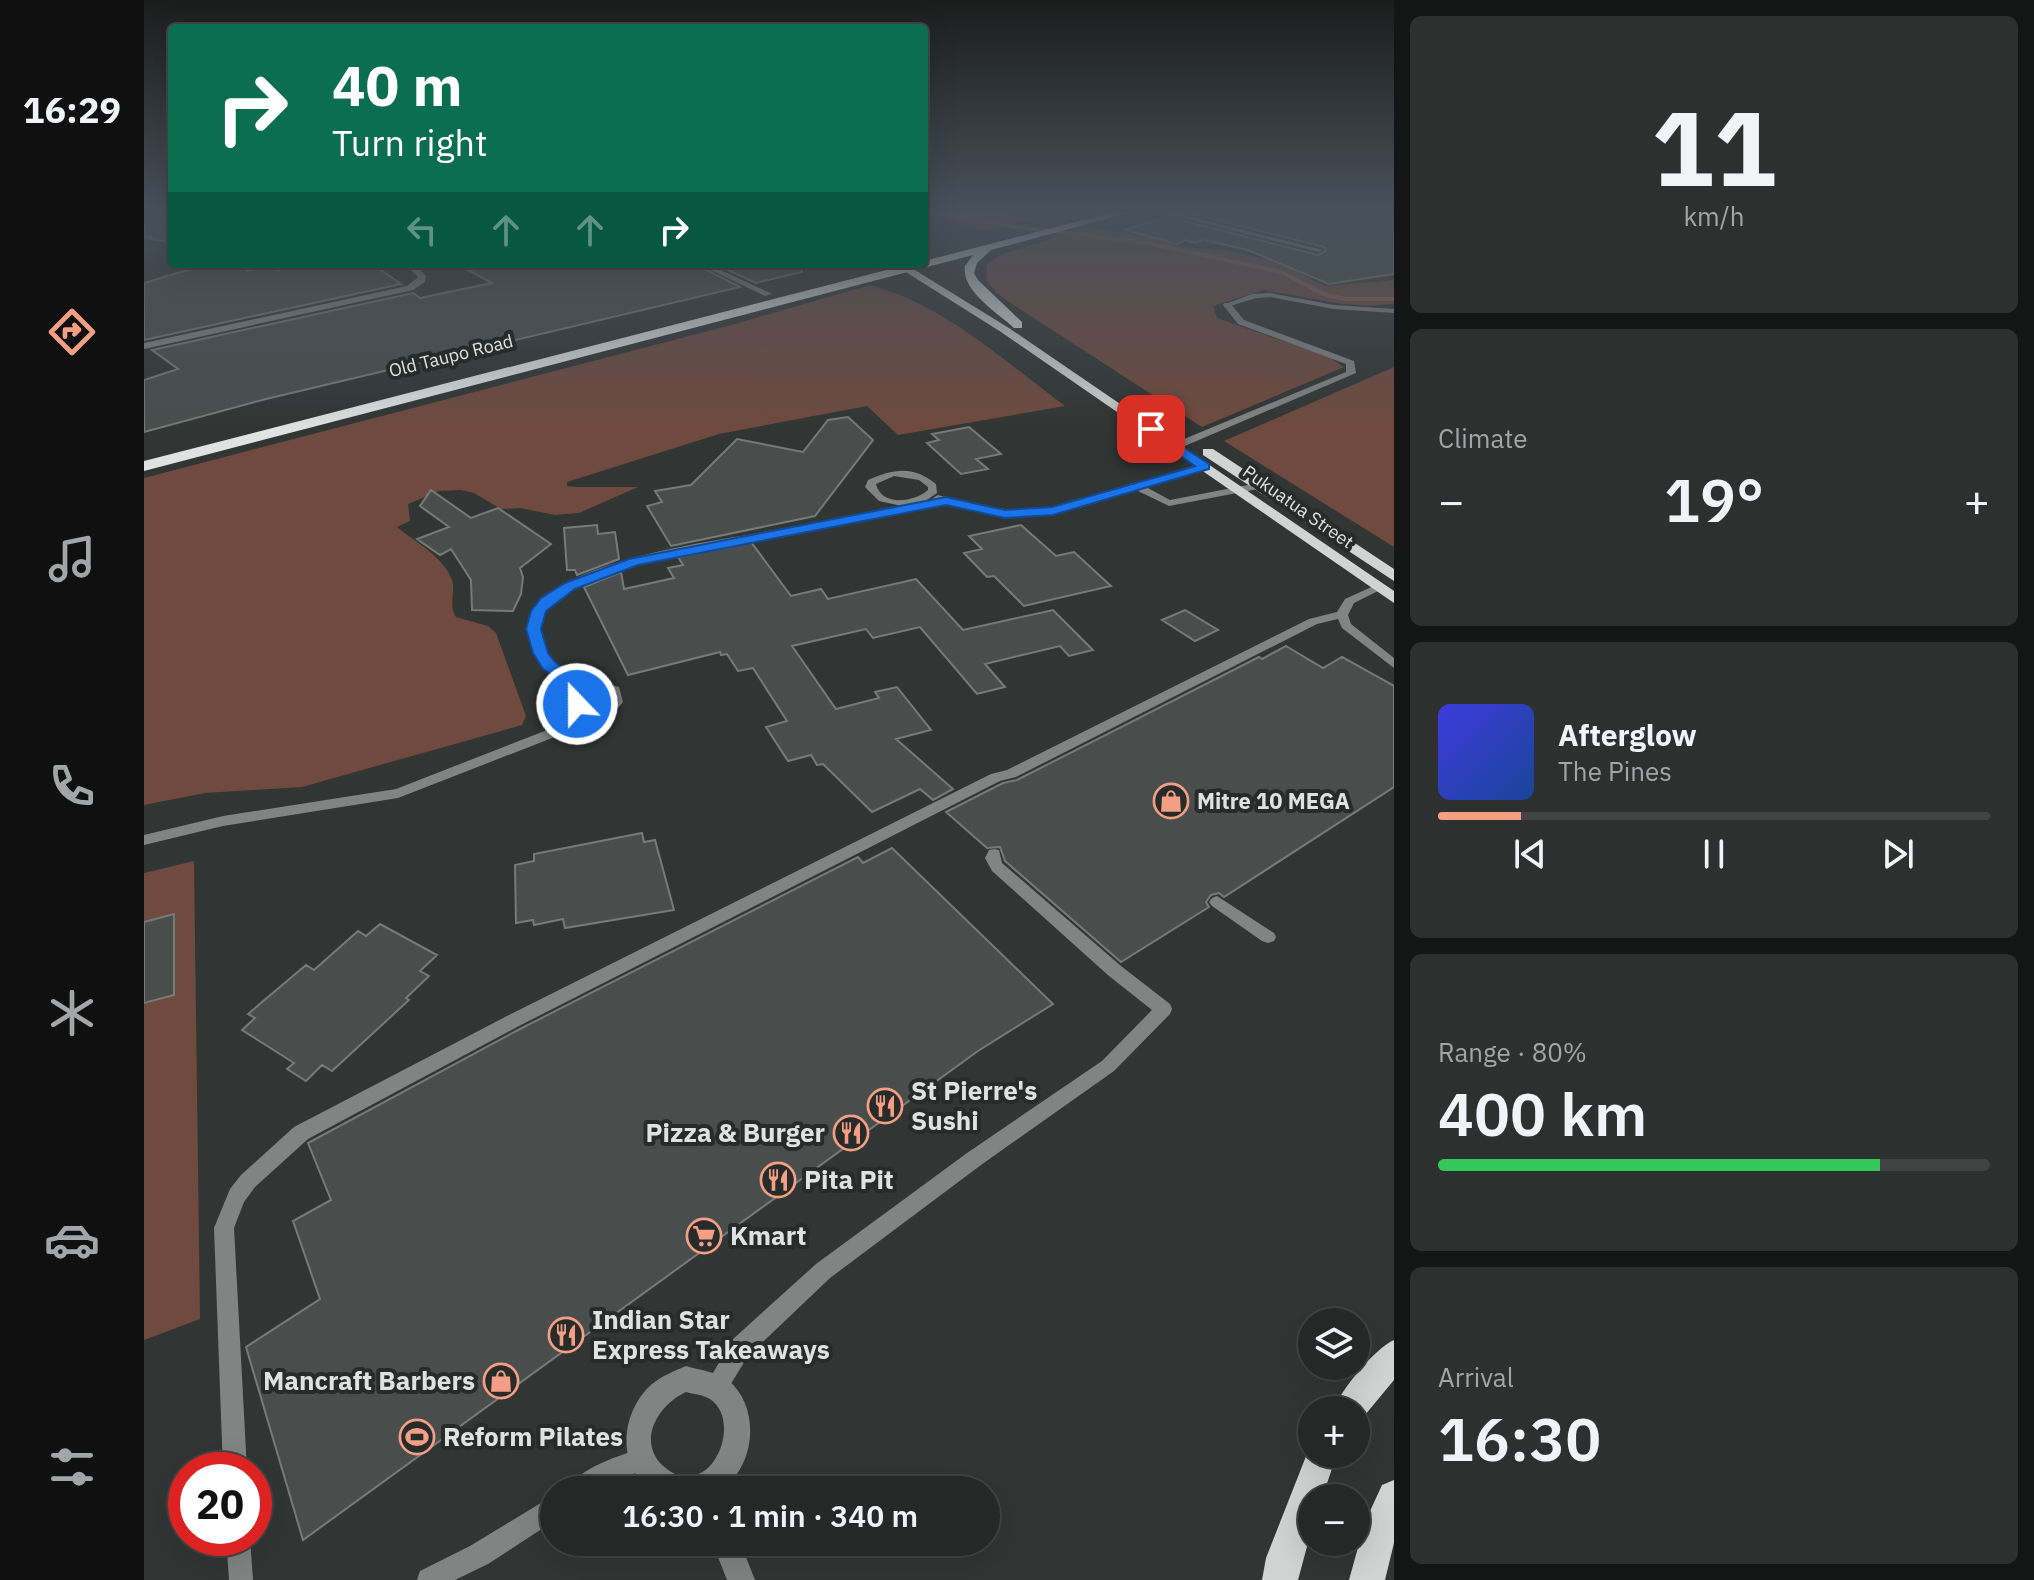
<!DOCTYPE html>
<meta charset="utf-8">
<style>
body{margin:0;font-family:"IBM Plex Sans",sans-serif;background:#2d302e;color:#f1f3f6;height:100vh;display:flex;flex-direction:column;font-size:30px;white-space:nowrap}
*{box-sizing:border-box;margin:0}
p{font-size:26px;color:#a3a6a7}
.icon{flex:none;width:44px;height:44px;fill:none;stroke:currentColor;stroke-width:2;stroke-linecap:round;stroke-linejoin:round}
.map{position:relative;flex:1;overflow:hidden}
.sheet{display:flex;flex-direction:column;gap:16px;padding:16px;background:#141615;width:640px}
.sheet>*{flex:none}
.top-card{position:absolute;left:24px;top:24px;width:760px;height:244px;border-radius:8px;box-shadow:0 8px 32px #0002,0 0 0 2px #424443;background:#0b6e4f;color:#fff;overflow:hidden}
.fabs{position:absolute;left:1154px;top:1308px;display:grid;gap:16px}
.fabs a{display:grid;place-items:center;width:72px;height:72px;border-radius:50%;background:#252826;box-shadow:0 8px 32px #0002,0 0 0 2px #424443;font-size:40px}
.speed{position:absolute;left:24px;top:1452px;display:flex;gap:16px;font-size:40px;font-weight:700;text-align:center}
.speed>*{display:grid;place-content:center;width:104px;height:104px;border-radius:50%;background:#252826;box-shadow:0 8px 32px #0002,0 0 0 2px #424443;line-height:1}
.speed .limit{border:12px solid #d22;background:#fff;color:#111}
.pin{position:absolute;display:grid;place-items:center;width:68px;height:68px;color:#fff;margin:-34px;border-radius:16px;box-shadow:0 4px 12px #0006}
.me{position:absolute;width:88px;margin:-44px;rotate:338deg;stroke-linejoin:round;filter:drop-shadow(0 0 6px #0008)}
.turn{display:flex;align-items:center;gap:28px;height:168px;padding:0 32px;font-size:36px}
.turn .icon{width:104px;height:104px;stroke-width:2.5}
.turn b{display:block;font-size:56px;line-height:68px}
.lanes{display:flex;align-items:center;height:76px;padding:0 32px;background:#0003;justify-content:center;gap:40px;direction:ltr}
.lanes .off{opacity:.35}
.big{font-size:60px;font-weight:600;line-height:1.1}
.sheet .card{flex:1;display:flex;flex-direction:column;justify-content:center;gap:12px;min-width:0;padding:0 28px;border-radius:12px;background:#2d302e}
.sheet .dial{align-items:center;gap:0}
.dial b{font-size:104px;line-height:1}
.song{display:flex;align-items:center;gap:24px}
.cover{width:96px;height:96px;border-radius:12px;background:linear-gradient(135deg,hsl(240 70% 55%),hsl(220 70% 35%))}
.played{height:8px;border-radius:4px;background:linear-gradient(90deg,#f39f84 15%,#424443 15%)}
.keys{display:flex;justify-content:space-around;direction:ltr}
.heat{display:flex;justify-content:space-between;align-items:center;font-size:44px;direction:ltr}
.charge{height:12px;border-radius:6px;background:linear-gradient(90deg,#34c759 80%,#424443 0)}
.trip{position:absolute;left:396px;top:1476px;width:460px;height:80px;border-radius:40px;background:#252826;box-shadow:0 8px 32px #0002,0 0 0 2px #424443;font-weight:600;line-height:80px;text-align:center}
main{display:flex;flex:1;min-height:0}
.menu{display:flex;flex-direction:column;width:144px;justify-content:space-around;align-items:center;background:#0f100f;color:#a3a6a7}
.menu .icon{width:56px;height:56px}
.menu .on{color:#f39f84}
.menu b{font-size:36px;color:#f1f3f6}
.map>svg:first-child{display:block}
.green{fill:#6f4a3e}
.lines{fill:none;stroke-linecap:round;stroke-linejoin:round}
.stream{stroke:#925e4d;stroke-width:4}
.building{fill:#494e4c;stroke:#767b79;stroke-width:2}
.service{fill:#828483;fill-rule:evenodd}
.minor{fill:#828483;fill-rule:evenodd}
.primary{fill:#d0d4d2;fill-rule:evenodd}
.trunk{fill:#dfe4e2;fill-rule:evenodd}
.route{fill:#1a73e8;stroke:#114b97;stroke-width:2}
.labels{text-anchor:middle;stroke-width:8;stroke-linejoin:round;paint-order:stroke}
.far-street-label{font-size:18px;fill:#dfe2e1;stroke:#272b29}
.poi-label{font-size:22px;font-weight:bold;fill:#dfe2e1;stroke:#272b29;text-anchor:start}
.near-poi-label{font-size:26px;font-weight:bold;fill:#dfe2e1;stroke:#272b29;text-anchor:start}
</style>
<main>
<nav class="menu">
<b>16:29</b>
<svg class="icon on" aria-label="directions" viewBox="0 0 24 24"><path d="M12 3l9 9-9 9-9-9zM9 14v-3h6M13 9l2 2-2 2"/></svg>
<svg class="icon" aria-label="music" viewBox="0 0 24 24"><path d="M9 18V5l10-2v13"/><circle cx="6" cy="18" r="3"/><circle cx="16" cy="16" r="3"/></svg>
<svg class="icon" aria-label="phone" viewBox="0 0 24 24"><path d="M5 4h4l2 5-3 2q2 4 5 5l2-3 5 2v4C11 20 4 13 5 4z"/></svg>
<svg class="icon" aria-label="climate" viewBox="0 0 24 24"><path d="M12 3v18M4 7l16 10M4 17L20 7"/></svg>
<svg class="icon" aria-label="car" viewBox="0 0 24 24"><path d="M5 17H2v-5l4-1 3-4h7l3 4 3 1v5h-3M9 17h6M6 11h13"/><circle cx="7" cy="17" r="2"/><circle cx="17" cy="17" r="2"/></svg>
<svg class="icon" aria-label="filters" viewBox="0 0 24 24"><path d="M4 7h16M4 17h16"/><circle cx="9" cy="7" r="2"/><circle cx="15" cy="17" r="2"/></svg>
</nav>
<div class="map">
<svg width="1250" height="1580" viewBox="0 0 1250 1580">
<rect width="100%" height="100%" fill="#313533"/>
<path class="green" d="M780,210H831L889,219L841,231Z
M942,228L992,234L1040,247L1081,250L1133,261L1181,286L1250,280V304L1223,306L1192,303L1120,290L1069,306L1073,318L1185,357L1200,367L1058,427L856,296L842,281L843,264L856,255Z
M726,285C801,305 860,361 921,406L754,435L723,406L575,434L423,482V486L432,487H494L435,513L411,515L376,508L357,509L330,493L317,490L295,491L264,504L266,521L253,527C270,541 301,558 308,580C312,593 304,605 312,617L344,626L352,633L382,716L378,725L158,787L61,793L0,805V478L591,324Z
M1250,367V547L1080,441Z
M50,861L56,1319L0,1340V873Z"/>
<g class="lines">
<path class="stream" d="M780,210L866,226L1003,243L1137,272L1182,295L1201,299H1250"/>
</g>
<path class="building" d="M0,210L28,212V243L0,237Z
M1048,210H1250V274L1185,284L1104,250L1059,240L1051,243L1042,240L1033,244L981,230L1024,217L1174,255L1182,251L1180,247L1041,212Z
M64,264H96L103,271L123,266L134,270L167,264H228L257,284L0,340V283Z
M313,264H551L596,287L122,399L0,432V380L34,369L8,350L269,293L276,298L348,283Z
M571,264H657L658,272L612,283Z
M704,417L729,440L671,516L527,546L503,506L518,502L511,491L547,485L593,439L659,452L684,420Z
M825,427L857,454L832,459L844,469L817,474L783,443L795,440L788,434Z
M287,490L327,518L354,508L407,544L376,568L379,577L377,594L369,611L328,610L327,580L307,549L296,555L273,539L305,527L276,506Z
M453,525L454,534L471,532L475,559L433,575L431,570H423L420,528Z
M877,525L912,556L930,552L967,586L880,606L850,576L843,577L820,553L838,549L825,536Z
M607,542L647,596L677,589L684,599L772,579L819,630L909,610L949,650L925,656L916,646L841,664L861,687L833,694L776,627L729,638L722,629L648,646L692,709L735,698L731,692L753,687L787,730L752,739L809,789L789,800L776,789L728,812L679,764L673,765L667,755L644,761L622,727L643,721L609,668L594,671L583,654L577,655L576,652L484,675L440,587L477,572L480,589L530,578L524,568L539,565L534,557Z
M1041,610L1074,630L1051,641L1018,620Z
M1142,646L1179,668L1198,657L1250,686V787L1080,897L1075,893L1067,895L1062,902L1065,907L977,962L861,861L856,847L843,848L802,812L859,783L873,780L1115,657L1118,659Z
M498,833L500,842L511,840L530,910L421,928L419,919L390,925L389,920L372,923L371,865L390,861V854Z
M748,848L909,1004L834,1051L159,1540L102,1347L176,1299L149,1221L187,1200L164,1143L376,1029L714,857L719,863Z
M30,914V995L0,1003V922Z
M236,924L293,955L276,971L285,976L262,998L265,1000L188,1071L178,1065L162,1081L143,1069L150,1063L98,1030L111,1018L104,1014L162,965L170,970L214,931L222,936Z"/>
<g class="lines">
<path class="service" d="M1126,293L1190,305L1250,309V313L1190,309L1126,297L1112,298L1083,307L1079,305L1108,294Z
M1061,464L1066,467L1064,469L1002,487L1026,500L1114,483L1119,486L1114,489L1025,506L992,490C964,498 934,511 905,514C881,517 856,516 832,511C823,509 812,504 803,504C792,503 778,509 767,511C739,516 711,521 683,526C631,536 401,564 396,626C394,655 420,672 442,684L453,681L475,687L479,702C471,713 459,717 445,715L426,731L254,798L79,826L0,845V835L79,816L252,789L416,725L434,711L427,704V696L433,690C412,678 389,662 385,637C372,563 576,541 625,531C669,523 713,514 758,506L735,501L721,487L724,480C749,469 769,465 792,484L793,493L780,502L790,500L789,498L794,495C831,505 868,514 906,508C933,504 960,493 986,486L987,483H994ZM750,476L775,480L784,487V490C769,503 737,506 732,484ZM453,689L465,692L466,701L453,708L439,703V697Z
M1234,584L1240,587L1238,589L1210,603L1204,615L1207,624L1250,658V668L1198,628L1194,619L1173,624L872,777L856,781L375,1026L164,1139L111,1187L100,1202L90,1228L103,1470H79L70,1228L86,1189L97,1175L150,1127L363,1016L847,774L863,770L1165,619L1193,612L1201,599Z
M850,849L855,850L858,863L977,966L1026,1004L1028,1009L1026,1014L970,1071L837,1165L686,1278L604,1356L580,1395L572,1398L564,1395L561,1387L588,1340L672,1264L823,1153L958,1061L1008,1010L965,976L848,871L841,858L845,850Z
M1073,896L1130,933L1132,937L1130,941L1124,943L1118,941L1068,906L1065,902L1068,898Z
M499,1448L507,1452L511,1460L507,1468L477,1478L458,1490H424C433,1468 477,1455 499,1448Z
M410,1495V1521L344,1564L311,1580H273L276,1571L326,1546Z
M82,1538H106L109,1580H85Z"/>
<path class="minor" d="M1007,210H1019L1179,250L1175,252Z
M261,264H270L282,276L281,282L269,290L0,349V343L263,286L274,277Z
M554,264H564L628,294L621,296Z
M1080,303H1086L1100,320L1210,361L1212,373L1036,448H1028V444L1202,372V364L1094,324L1079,305Z
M542,1366C555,1370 573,1372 584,1380C617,1407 612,1466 577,1490H508C471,1466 477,1411 508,1384C518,1376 530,1371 542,1366ZM542,1392C549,1394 560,1395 566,1399C596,1419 574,1484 537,1476C530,1475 521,1468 516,1463C494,1437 516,1404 542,1392Z
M568,1542H596L611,1580H583Z"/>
<path class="primary" d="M749,264H761L865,328L1250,591V603L857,332Z
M1059,449H1069L1250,569V581L1059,455Z
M1250,1340V1380L1216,1421L1212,1423V1410H1189C1197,1390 1230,1349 1250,1340Z
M1168,1441V1454H1193L1178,1498H1168V1528L1154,1580H1118L1122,1558Z
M1250,1480V1543L1241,1580H1205L1221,1522L1238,1485Z"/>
<path class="trunk" d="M978,210H995L847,250L833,263L830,273L834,280L878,322V328H870C854,313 817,291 821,266L829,255L0,471V461L766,264H780V261Z"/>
</g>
<linearGradient id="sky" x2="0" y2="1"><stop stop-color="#1b1d1c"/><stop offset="0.49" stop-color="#48515b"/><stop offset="1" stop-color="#48515b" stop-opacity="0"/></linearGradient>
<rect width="1250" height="431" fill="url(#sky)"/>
<path class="route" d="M1007,426L1065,464V469L909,515L861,518L802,505L494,565L431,589L402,611L397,629L404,653L411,662L449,689L441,697L439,708H427L424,696L430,689L399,669L389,653L382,629L387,611L397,598L421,583L485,559L802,497L861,510L908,507L1051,466L1003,432V427Z"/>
<defs>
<g id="shop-ring" transform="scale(1.8)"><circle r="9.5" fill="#272b29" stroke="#f39f84" stroke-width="1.5"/><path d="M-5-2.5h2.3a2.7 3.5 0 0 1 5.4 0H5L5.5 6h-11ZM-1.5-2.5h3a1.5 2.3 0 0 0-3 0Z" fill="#f39f84"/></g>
<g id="restaurant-ring" transform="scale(1.8)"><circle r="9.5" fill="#272b29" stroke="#f39f84" stroke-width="1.5"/><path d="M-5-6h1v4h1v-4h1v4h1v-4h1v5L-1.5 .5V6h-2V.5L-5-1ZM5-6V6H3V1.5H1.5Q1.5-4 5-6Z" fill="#f39f84"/></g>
<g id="supermarket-ring" transform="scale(1.8)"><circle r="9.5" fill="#272b29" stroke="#f39f84" stroke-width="1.5"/><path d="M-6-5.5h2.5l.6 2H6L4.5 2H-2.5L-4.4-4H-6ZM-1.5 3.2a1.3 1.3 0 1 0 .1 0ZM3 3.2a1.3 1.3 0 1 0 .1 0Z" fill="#f39f84"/></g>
<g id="stadium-ring" transform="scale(1.8)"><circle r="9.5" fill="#272b29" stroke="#f39f84" stroke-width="1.5"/><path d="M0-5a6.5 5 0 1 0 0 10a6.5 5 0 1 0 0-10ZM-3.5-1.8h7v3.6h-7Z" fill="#f39f84"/></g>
</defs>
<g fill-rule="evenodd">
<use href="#shop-ring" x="1027" y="801"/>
<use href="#restaurant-ring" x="741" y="1106"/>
<use href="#restaurant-ring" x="707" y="1133"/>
<use href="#restaurant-ring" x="634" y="1180"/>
<use href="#supermarket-ring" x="560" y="1236"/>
<use href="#restaurant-ring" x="422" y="1335"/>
<use href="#shop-ring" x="357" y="1381"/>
<use href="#stadium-ring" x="273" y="1437"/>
</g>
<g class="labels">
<g class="far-street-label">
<text transform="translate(307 356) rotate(-14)" y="6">Old Taupo Road</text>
<text transform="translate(1154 507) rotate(35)" y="6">Pukuatua Street</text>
</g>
<g class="poi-label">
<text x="1053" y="809">Mitre 10 MEGA</text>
</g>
<g class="near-poi-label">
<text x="767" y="1100">St Pierre's<tspan x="767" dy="30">Sushi</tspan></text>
<text x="681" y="1142" text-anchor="end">Pizza &amp; Burger</text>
<text x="660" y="1189">Pita Pit</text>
<text x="586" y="1245">Kmart</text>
<text x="448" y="1329">Indian Star<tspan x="448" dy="30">Express Takeaways</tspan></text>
<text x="331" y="1390" text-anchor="end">Mancraft Barbers</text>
<text x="299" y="1446">Reform Pilates</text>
</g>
</g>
</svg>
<div class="fabs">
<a><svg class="icon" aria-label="layers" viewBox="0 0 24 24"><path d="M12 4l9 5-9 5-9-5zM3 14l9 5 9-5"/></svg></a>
<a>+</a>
<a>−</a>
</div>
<div class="speed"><div class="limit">20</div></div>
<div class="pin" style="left:1007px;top:429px;background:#d93025"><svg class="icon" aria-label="arrive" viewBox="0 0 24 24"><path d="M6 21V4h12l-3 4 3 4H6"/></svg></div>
<svg class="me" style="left:433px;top:704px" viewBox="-20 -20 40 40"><circle r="17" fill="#1a73e8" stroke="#fff" stroke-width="3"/><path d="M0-11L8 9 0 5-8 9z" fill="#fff"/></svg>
<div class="trip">16:30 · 1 min · 340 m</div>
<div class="top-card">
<div class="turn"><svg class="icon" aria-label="right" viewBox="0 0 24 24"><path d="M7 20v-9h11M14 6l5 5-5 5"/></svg><div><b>40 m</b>Turn right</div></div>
<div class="lanes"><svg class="icon off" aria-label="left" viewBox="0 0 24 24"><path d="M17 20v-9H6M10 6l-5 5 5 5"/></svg><svg class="icon off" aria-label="ahead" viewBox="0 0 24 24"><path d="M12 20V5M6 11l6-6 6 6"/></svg><svg class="icon off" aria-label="ahead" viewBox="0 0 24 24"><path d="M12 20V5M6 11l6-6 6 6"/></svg><svg class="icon" aria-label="right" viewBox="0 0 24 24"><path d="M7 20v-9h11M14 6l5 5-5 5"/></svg></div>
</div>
</div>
<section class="sheet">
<div class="card dial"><b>11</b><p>km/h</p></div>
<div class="card"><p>Climate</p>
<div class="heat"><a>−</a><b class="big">19°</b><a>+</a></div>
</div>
<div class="card">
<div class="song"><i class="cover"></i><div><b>Afterglow</b><p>The Pines</p></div></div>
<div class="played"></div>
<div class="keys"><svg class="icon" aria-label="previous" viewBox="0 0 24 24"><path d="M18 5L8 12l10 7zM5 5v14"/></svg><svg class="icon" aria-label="pause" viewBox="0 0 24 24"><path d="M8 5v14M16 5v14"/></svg><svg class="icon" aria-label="next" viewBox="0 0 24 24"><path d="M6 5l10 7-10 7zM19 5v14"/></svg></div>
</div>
<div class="card"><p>Range · 80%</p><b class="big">400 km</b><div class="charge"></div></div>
<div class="card"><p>Arrival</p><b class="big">16:30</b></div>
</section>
</main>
